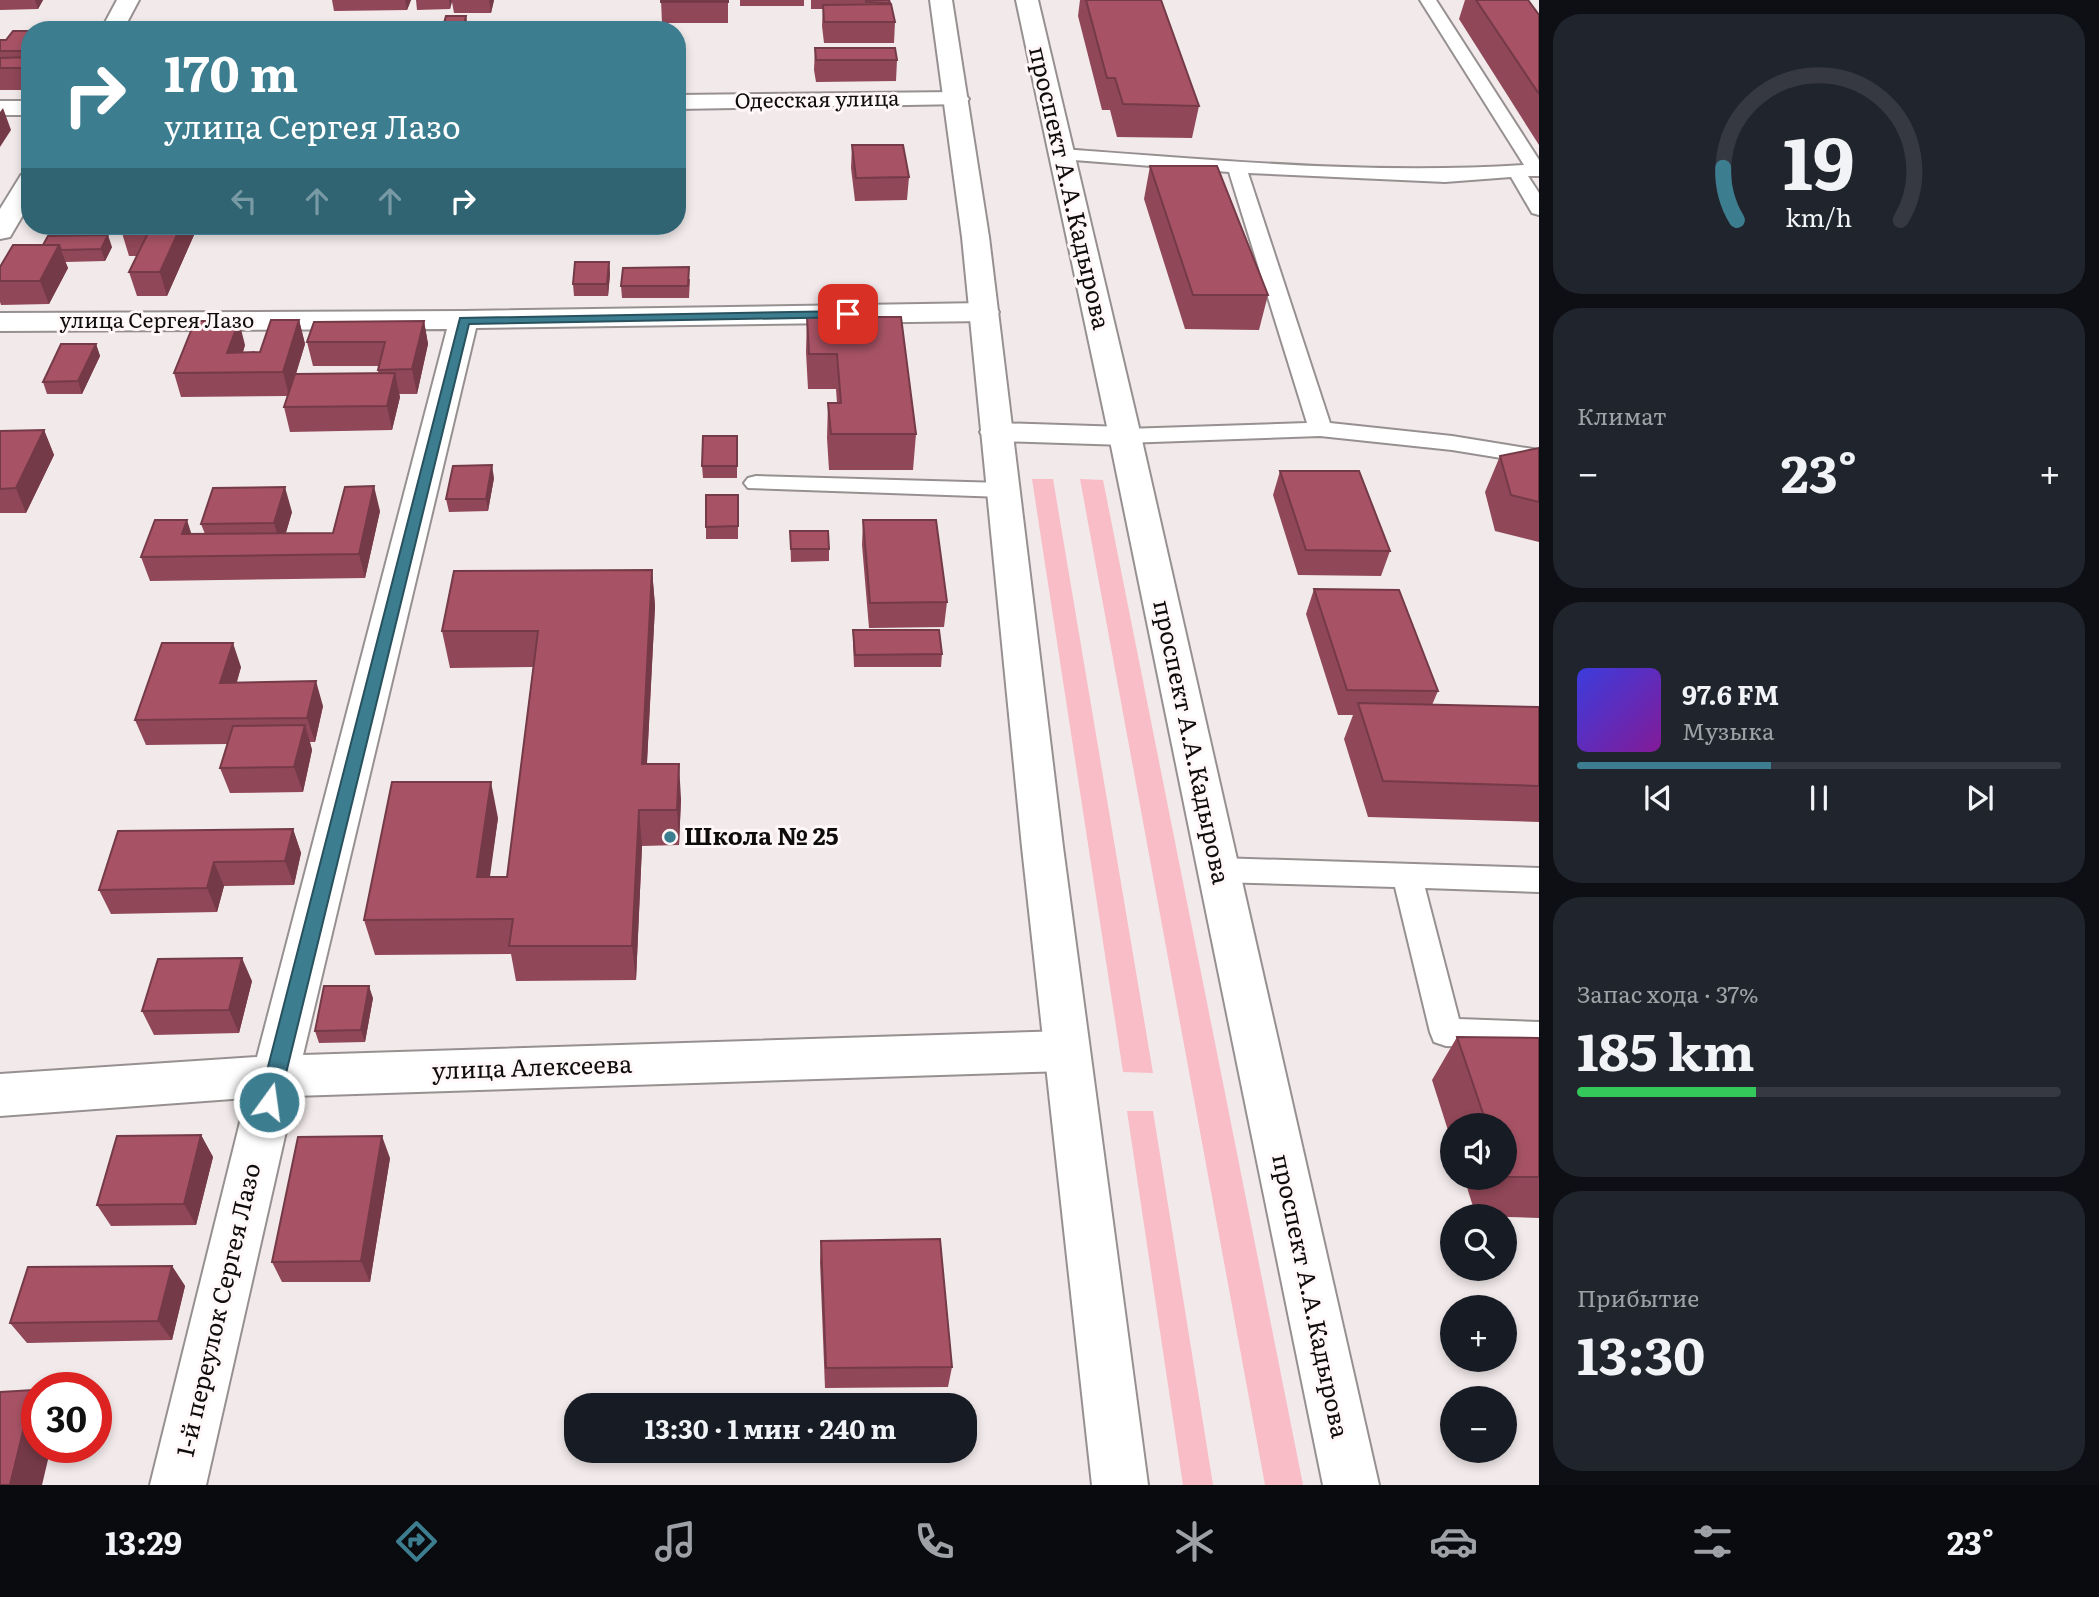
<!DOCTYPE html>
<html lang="ru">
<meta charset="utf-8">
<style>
body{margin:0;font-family:Literata,serif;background:#20242c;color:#f1f3f6;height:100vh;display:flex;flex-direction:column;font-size:26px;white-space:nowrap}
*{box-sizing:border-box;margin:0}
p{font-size:23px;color:#9ea1a6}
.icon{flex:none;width:38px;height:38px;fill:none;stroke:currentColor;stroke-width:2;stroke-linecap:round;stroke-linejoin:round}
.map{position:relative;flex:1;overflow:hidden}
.side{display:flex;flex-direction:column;gap:14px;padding:14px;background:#0d0f14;width:560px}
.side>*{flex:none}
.banner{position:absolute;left:21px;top:21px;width:665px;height:214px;border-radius:28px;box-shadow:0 4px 10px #0003;background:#3d7d90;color:#fff;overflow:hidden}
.controls{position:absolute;left:1440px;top:1113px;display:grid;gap:14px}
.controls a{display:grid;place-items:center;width:77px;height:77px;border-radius:50%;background:#171b24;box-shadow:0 4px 10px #0003;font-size:35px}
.speed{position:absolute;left:21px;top:1372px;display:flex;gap:14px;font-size:35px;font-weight:700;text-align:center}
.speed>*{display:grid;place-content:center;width:91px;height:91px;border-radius:50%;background:#171b24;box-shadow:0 4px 10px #0003;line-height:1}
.speed .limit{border:10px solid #d22;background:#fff;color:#111}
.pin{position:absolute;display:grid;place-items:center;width:60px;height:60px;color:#fff;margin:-30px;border-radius:14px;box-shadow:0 4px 10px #0006}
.me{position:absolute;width:77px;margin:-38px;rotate:14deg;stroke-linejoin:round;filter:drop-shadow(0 0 5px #0008)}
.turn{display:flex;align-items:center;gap:24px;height:147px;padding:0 28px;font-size:32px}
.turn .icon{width:91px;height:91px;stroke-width:2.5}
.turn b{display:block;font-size:49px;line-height:60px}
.lanes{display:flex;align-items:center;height:66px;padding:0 28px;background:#0003;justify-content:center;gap:35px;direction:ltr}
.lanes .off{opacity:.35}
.big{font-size:52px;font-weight:700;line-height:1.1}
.side .card{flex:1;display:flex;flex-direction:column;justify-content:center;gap:10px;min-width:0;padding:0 24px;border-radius:28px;background:#20242c}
.side .dial{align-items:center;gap:0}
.dial svg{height:182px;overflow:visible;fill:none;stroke:#363941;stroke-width:7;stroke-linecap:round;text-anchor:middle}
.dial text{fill:#f1f3f6;stroke:none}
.song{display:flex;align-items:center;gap:21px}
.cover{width:84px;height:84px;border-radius:10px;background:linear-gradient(135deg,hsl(240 70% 55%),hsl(290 70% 35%))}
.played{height:7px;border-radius:4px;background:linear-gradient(90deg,#3d7d90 40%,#363941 40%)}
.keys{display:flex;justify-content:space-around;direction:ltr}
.heat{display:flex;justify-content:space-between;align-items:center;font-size:38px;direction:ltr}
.charge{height:10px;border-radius:5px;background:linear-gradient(90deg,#34c759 37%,#363941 0)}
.trip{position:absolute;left:564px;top:1393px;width:413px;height:70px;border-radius:28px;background:#171b24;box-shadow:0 4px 10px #0003;font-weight:700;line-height:70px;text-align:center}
.tabs{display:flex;height:112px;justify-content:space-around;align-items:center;background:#090b0e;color:#9ea1a6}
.tabs .icon{width:49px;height:49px}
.tabs .selected{color:#3d7d90}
.tabs b{font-size:32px;color:#f1f3f6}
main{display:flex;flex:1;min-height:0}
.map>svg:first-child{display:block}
.green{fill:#f8bdc6}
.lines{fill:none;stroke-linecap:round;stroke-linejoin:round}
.service-casing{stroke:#979091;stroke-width:4}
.minor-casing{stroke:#979091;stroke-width:4}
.tertiary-casing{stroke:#979091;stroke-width:4}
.service{fill:#fff;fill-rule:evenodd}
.minor{fill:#fff;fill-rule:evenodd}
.tertiary{fill:#fff;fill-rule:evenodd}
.wall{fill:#904757}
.shaded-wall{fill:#753a47}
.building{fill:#a75365;stroke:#753a47;stroke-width:2}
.route{fill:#3d7d90;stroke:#28515e;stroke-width:2}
.poi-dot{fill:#3d7d90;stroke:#fff7f8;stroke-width:2.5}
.labels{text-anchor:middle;stroke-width:6;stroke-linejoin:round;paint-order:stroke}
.far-street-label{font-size:21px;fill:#0e0c0c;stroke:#fff7f8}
.street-label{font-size:24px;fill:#0e0c0c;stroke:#fff7f8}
.poi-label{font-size:24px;font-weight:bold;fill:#0e0c0c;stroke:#fff7f8;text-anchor:start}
</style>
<main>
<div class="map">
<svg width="1539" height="1485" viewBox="0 0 1539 1485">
<rect width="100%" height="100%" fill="#f1e9ea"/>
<path class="green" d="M1032,479H1053L1153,1073L1123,1072Z
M1080,479L1103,480L1303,1485H1265Z
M1127,1111H1153L1213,1485H1183Z"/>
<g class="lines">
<g class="service-casing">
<path id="service" d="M1420,0H1436L1539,160V176H1528L1539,193V215L1532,213L1511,177L1445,182L1248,173L1330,423L1452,436L1539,450V464L1452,450L1320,436L1125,443L1117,441L1114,436L1117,431L1125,429L1307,423L1229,172L1061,159L1052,154L1061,149C1215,160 1370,175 1524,165Z
M756,476L1003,483L1011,485L1015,490L1011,495L1003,497L748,488L744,483L748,478Z
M1218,858L1539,868V892L1425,888L1459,1019L1539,1022V1050L1446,1046L1434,1042L1430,1032L1395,887L1218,882L1207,878L1203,870L1207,862Z"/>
</g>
<g class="minor-casing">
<path id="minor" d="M117,0H139L123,30H101Z
M957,92L965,94L969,99L965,104L677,109V95Z
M0,101H30V115H0Z
M30,172V203L10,237L0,239V209L21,175Z
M985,303L995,306L999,312L995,318L985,321L476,328L303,1055L1065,1031L1081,1037L1088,1051L1081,1065L1065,1071L294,1096L206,1485H150L246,1098L0,1116V1074L257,1057L447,329L0,331V313L464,311Z
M996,423L1125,427L1136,429L1141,436L1136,443L1125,445L996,441L985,439L980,432L985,425Z"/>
</g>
<g class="tertiary-casing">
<path id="tertiary" d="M930,0H952L989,237L1063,847L1148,1485H1092L1022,847L962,237Z
M1016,0H1038L1141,436L1379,1485H1323L1109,436Z"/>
</g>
<use href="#service" class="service"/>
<use href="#minor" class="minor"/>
<use href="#tertiary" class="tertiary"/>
</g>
<path class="wall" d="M0,0H43L38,9L0,10Z
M332,0H411L407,10L334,11Z
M416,0H494L491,13H454L452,2L450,9L417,10Z
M661,0H728V23H662Z
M740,0H804V6H740Z
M811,0H889L895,22L894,43H824L822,26L823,9H811Z
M1080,0H1161L1199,106L1192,138L1117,137L1110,110H1102L1078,16Z
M1465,0H1528L1539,15V145L1459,19Z
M30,31V90H0V40H6Z
M815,48L897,60L896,81L816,82L814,70Z
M852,145L909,177L907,200L855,201L851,168Z
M1150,166L1268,295L1259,330L1185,329L1144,199Z
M198,226L167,296H137L129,272L137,256H129L122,233Z
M13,245L112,247L105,261L65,262L68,268L49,304L1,305L0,302V267Z
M609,262L610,274L608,296H574L573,284Z
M690,279L689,298H622L621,286Z
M807,317L916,434L913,470H829L827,438L828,403H837L836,389H808L806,352Z
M299,320L305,344L296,374L378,373L379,366H313L307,342L424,321L428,344L417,394H399L400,397L392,430L290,432L284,407L287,396L181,397L174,373L245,345L243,353L260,352Z
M96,344L100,356L82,394H47L43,382Z
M44,430L54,455L26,513H0V431Z
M737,436V478H703L702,466Z
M1539,448V542L1495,531L1485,492L1500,456Z
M1280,471L1390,551L1381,576L1298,575L1273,495Z
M494,478L488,511L449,512L446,499Z
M738,495V539H706V527Z
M380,511L365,578L150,581L141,557L192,534H205L201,524L292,512L286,533H333Z
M863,520L947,602L944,627L869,628L862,545Z
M790,531L829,549V561L791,562Z
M652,570L655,606L647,764L681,799L679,845L642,846L636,980L516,981L511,954L375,955L364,920L498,818L489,877H507L533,667L450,668L442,631Z
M1314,589L1438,691L1432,705L1539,707V822L1368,817L1344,739L1353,715H1338L1306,614Z
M853,630L942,654L941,667H854L853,643Z
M241,667L237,682L323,706L315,742H310L312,750L303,792L230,793L220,768L227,744L146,745L135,720Z
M293,829L301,853L294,885L224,886L217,912L111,914L99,890Z
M252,981L239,1033L154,1035L142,1011Z
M373,998L365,1042L319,1043L315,1031Z
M1457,1037L1539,1038V1218L1476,1216L1464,1178H1505V1125H1452V1143L1432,1080Z
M201,1135L213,1157L196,1225L111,1226L97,1205Z
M390,1158L370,1282H282L272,1262Z
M821,1241L952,1367L948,1387L825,1388L820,1262Z
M172,1266L185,1286L172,1340L27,1343L10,1323Z"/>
<path class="shaded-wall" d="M35,0H43L38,9Z
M405,0H411L407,10Z
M449,0H452L450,9Z
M489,0H494L491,13Z
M466,16L468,26L467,30H463Z
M3,108L11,130L0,147V112Z
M181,226H198L167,296L160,272Z
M108,235L112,247L105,261L101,249Z
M59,245L68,268L49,304L40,281Z
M609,262L610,274L608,296L607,284Z
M299,320L305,344L289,396L283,372Z
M239,321L245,345L235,372L227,353Z
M424,321L428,344L417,394L412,369Z
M96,344L100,356L82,394L78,381Z
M395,373L400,397L392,430L387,406Z
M44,430L54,455L26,513L16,488Z
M492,465L494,478L488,511L486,499Z
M374,486L380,511L365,578L359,554Z
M285,487L292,512L281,548L274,523Z
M187,520L195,545L182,534Z
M652,570L655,606L645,799L642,764Z
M233,643L241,667L229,707L220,683Z
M316,681L323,706L315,742L307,718Z
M305,725L312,750L303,792L294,767Z
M679,764L681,799L679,845L677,810Z
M491,782L498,818L485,913L477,877Z
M639,810L642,846L636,980L632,946Z
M293,829L301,853L294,885L285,861Z
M214,862L224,886L217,912L207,888Z
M242,958L252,981L239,1033L229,1010Z
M369,986L373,998L365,1042L361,1030Z
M201,1135L213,1157L196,1225L184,1204Z
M382,1136L390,1158L370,1282L361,1261Z
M172,1266L185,1286L172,1340L158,1321Z
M33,1390L37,1394V1447H51L42,1485H10Z"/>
<path class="building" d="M661,0H728V2H661Z
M866,0H889L890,3L866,2Z
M1086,0H1161L1199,106L1123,104L1115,78H1107Z
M1476,0H1528L1539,15V94Z
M891,4L895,22H824L823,5Z
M446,16H466L463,30H442Z
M482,23H522L521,30H481Z
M403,24H426L425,30H401Z
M13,31H30V51H0V40H6Z
M815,48H895L897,60H816Z
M30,57V68H0V58Z
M852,145H903L909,177L856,178Z
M1150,166H1217L1268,295H1193Z
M125,226H181L160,272H129L148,233H122Z
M108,235L101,249L61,250L59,245H43L48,236Z
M13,245H59L40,281H0V267Z
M575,262H609L607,284H573Z
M689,267L688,286H621L623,268Z
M807,317H901L916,434H831L828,403H841L837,354H809Z
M271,320H299L283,372L174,373L195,321H239L227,353L260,352Z
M424,321L412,369L378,370L385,342H307L314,322Z
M61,344H96L78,381L43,382Z
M395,373L387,406L284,407L295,374Z
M44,430L16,488L0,489V431Z
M703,436H737V466H702Z
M1539,448V502L1511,495L1500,456Z
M492,465L486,499H446L453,466Z
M1280,471H1359L1390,551L1306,550Z
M374,486L359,554L141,557L155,520H187L182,534L333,533L345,487Z
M285,487L274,523L201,524L213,488Z
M706,495H738V526L706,527Z
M863,520H936L947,602L870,603Z
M790,531H828L829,549H791Z
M652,570L642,764H679L677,810H639L632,946H509L513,919L364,920L392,782H491L477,877H507L538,631H442L454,571Z
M1314,589L1399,590L1438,691L1347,690Z
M853,630H939L942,654L855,655Z
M162,643H233L220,683L316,681L307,718L135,720Z
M1358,703L1539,707V786L1383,781Z
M305,725L294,767L220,768L233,726Z
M293,829L285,861L214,862L207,888L99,890L118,831Z
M242,958L229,1010L142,1011L158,959Z
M324,986H369L361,1030L315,1031Z
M1457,1037L1539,1038V1177H1505V1125H1487Z
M201,1135L184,1204L97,1205L117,1136Z
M382,1136L361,1261L272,1262L298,1137Z
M940,1239L952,1367L826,1368L821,1241Z
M172,1266L158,1321L10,1323L28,1267Z
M33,1390L10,1485H0V1392Z"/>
<path class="route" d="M848,311L852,312V317L469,324L279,1102L276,1108L269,1110L262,1108L259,1102L460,318Z"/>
<circle class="poi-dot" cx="670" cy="837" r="7"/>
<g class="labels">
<g class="far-street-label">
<text transform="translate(817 100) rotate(-1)" y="7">Одесская улица</text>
<text x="157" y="328">улица Сергея Лазо</text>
</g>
<g class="street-label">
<text transform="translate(1069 188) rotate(77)" y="8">проспект А.А.Кадырова</text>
<text transform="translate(1191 742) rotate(78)" y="8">проспект А.А.Кадырова</text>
<text transform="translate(532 1068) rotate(-2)" y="8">улица Алексеева</text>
<text transform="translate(1310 1296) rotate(78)" y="8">проспект А.А.Кадырова</text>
<text transform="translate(219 1310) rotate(-77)" y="8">1-й переулок Сергея Лазо</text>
</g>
<g class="poi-label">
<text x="684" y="845">Школа № 25</text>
</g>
</g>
</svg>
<div class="controls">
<a><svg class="icon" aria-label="sound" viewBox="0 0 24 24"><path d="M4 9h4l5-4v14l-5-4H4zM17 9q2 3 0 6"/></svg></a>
<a><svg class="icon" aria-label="search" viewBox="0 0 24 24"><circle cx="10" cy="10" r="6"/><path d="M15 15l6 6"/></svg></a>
<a>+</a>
<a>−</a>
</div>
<div class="speed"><div class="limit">30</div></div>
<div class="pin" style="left:848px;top:314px;background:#d93025"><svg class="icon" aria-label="arrive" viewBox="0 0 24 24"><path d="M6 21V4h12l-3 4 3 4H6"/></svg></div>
<svg class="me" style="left:269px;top:1102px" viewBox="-20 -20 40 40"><circle r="17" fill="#3d7d90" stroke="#fff" stroke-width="3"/><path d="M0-11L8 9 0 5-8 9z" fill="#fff"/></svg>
<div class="trip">13:30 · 1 мин · 240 m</div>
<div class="banner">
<div class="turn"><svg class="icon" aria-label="right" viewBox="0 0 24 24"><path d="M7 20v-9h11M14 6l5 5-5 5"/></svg><div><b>170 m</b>улица Сергея Лазо</div></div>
<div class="lanes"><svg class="icon off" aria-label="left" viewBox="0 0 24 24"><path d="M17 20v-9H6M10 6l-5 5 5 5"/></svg><svg class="icon off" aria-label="ahead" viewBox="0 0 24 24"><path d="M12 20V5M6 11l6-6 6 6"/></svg><svg class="icon off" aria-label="ahead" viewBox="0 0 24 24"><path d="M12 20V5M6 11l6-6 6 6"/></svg><svg class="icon" aria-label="right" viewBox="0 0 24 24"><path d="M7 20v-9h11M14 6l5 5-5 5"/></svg></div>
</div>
</div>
<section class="side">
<div class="card dial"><svg viewBox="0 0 100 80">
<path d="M14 69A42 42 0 1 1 86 69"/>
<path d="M14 69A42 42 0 0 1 8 46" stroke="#3d7d90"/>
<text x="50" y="56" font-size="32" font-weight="700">19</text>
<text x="50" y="72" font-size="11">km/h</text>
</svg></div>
<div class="card"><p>Климат</p>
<div class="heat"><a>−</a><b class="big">23°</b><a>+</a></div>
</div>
<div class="card">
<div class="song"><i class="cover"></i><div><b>97.6 FM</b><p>Музыка</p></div></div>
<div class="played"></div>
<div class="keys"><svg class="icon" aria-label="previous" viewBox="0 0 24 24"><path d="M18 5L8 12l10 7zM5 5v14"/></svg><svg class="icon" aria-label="pause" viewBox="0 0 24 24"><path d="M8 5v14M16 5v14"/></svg><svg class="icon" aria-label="next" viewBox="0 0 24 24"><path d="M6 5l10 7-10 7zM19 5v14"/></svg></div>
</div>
<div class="card"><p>Запас хода · 37%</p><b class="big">185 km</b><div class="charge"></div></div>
<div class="card"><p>Прибытие</p><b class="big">13:30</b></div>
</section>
</main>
<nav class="tabs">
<b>13:29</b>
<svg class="icon selected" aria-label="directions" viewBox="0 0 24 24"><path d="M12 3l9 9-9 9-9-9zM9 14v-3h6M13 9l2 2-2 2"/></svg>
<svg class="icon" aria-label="music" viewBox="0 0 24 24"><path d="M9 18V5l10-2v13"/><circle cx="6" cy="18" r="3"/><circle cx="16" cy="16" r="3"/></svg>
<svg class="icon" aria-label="phone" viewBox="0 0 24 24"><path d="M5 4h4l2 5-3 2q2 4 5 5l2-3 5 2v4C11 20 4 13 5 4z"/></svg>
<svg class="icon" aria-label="climate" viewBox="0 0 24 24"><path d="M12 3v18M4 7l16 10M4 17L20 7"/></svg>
<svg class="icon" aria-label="car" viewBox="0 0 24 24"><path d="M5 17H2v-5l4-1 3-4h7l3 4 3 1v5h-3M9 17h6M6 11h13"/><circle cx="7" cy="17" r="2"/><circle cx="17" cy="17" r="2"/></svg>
<svg class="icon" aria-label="filters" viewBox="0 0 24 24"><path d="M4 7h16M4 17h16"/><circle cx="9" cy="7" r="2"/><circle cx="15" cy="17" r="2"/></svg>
<b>23°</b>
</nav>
